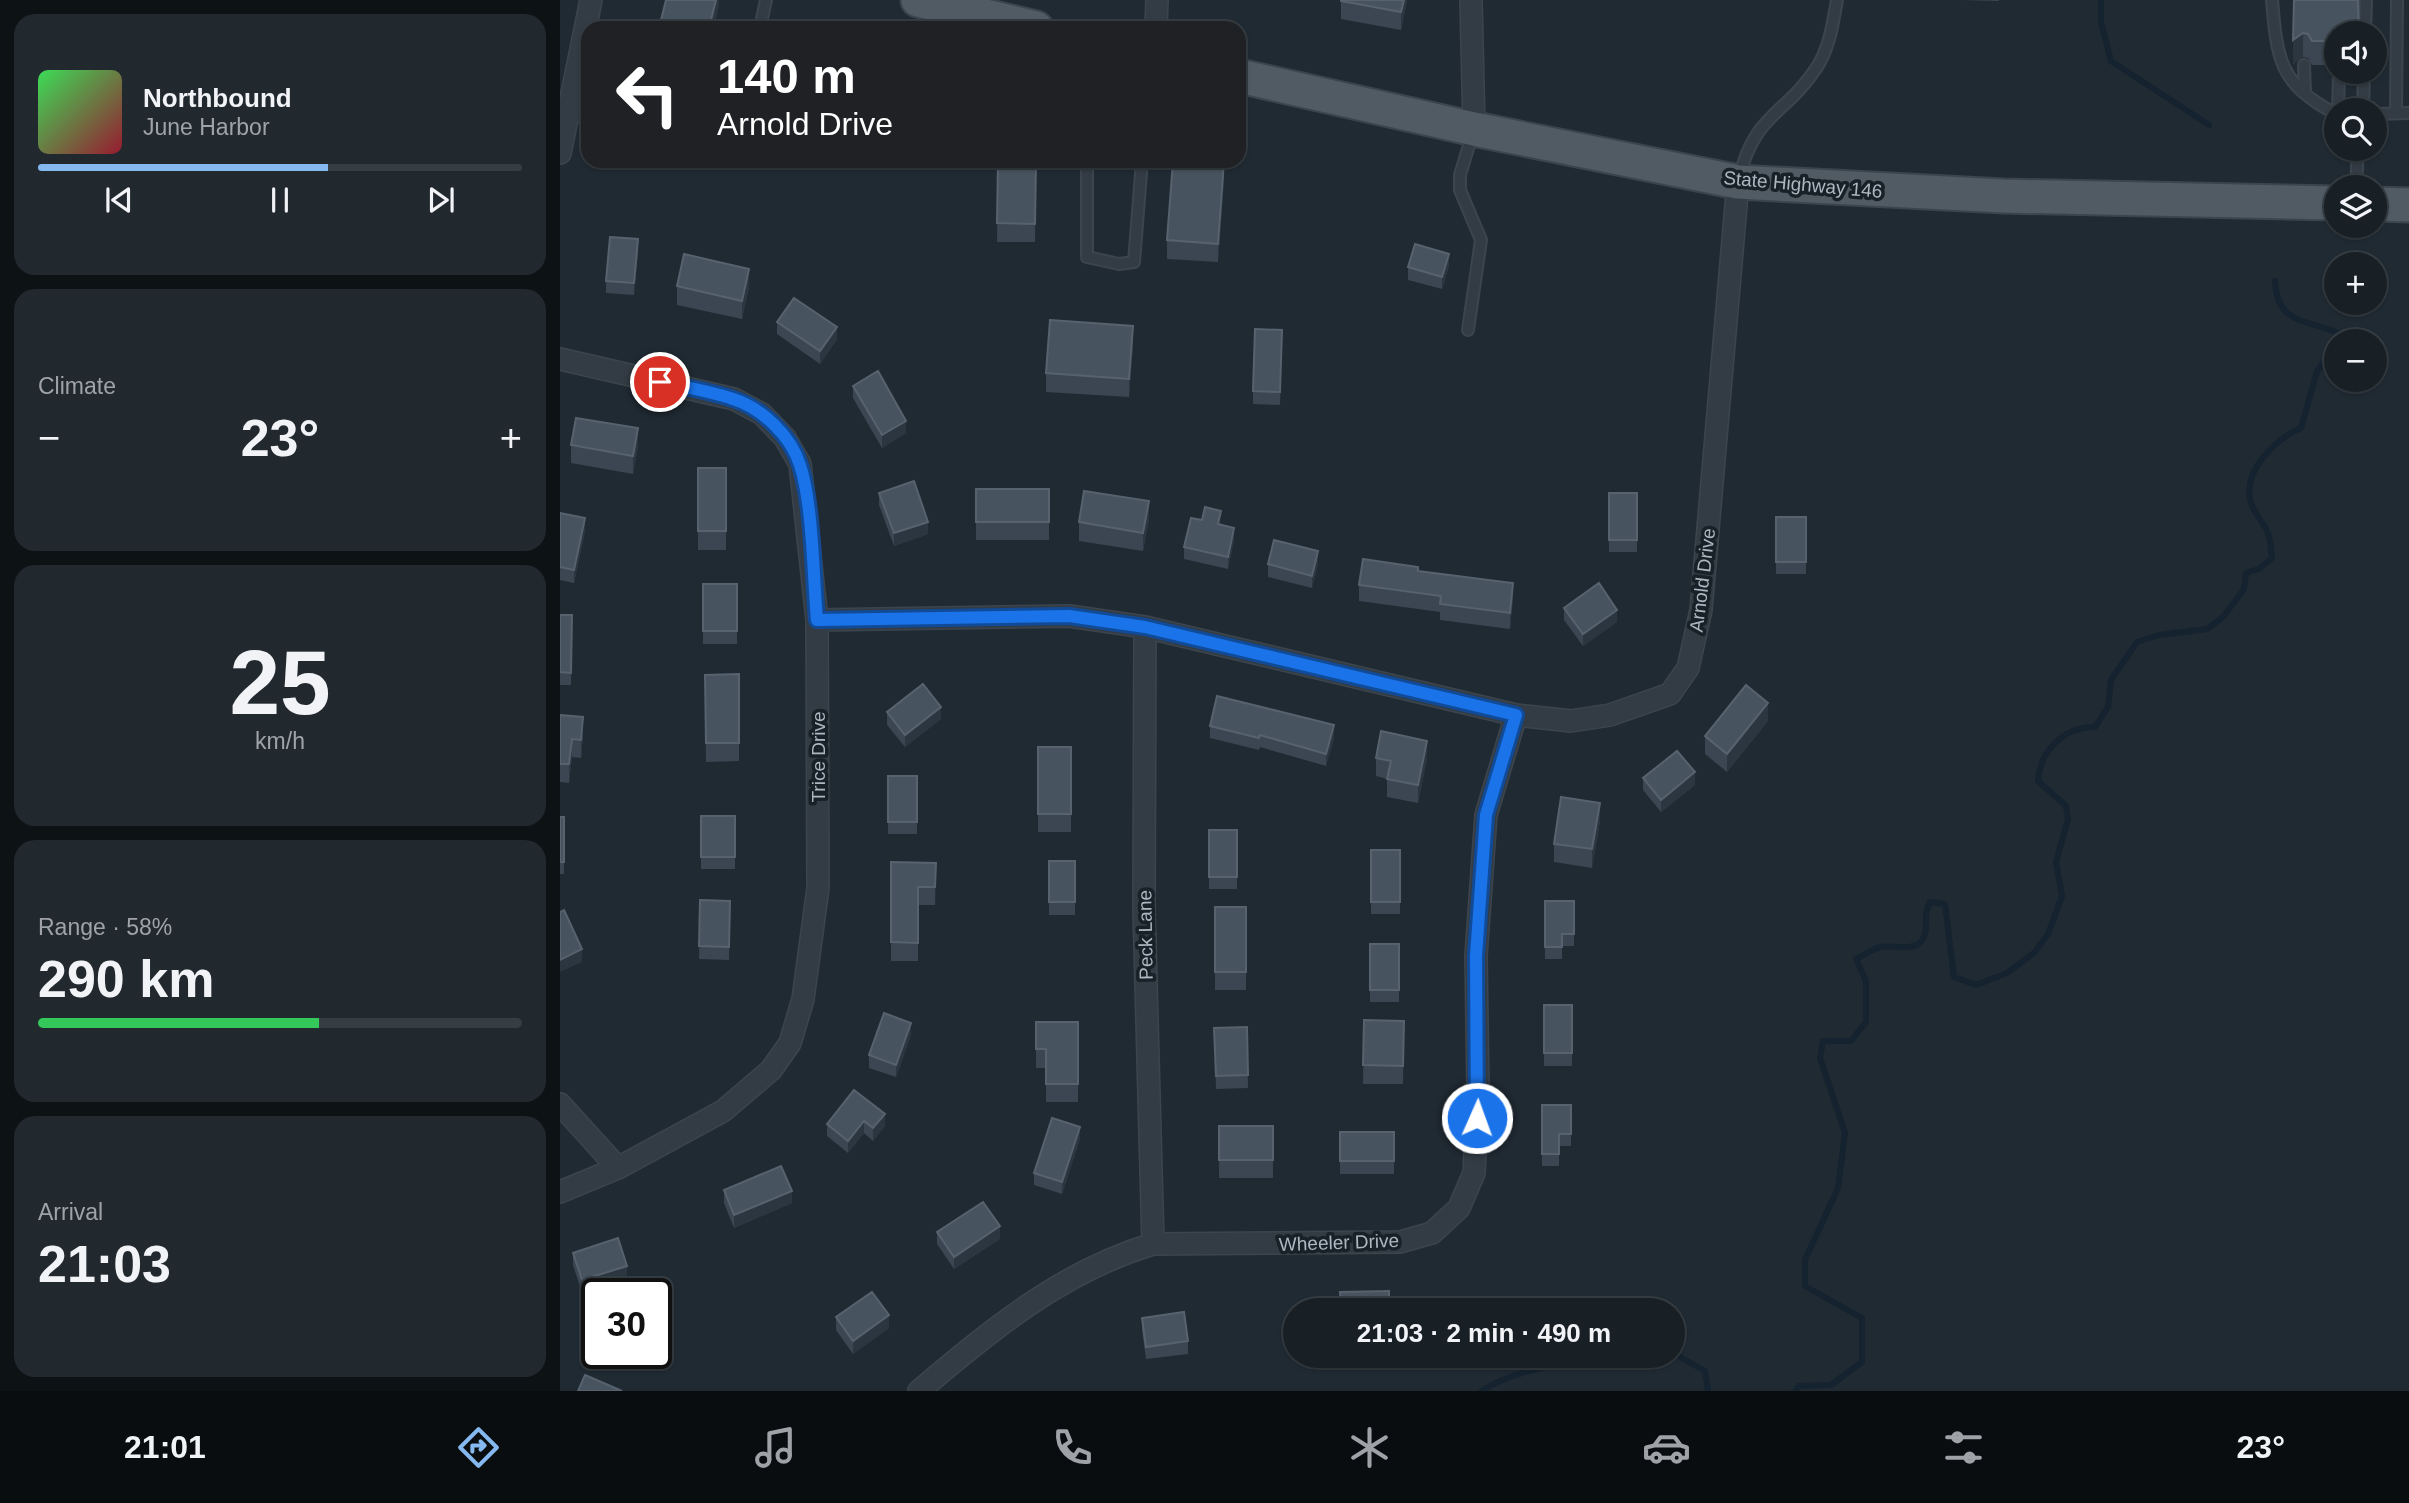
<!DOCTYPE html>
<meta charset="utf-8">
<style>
body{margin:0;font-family:Arial,sans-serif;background:#21282e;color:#f1f3f6;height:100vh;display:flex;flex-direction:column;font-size:26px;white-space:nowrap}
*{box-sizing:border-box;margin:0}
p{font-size:23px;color:#9fa3a7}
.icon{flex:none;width:38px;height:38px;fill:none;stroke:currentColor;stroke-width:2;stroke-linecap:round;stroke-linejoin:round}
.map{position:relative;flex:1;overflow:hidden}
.drawer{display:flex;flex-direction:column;gap:14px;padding:14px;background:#0d1215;width:560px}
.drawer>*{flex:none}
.top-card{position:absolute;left:21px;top:21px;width:665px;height:147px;border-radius:21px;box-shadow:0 2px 5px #0004,0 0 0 2px #363e43;background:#202124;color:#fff;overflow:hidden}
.fabs{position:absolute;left:1764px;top:21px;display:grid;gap:14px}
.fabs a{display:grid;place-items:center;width:63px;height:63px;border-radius:50%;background:#182026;box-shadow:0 2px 5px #0004,0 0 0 2px #363e43;font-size:35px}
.speed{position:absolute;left:21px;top:1278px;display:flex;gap:14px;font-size:35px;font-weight:700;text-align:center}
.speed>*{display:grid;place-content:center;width:91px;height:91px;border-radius:50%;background:#182026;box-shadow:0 2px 5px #0004,0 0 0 2px #363e43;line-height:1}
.speed .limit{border:4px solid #111;border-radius:10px;background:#fff;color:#111}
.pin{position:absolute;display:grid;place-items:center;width:60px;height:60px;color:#fff;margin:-30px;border:4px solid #fff;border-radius:50%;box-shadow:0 2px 7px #0007}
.me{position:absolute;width:77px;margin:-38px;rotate:2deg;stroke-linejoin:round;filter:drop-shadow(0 0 5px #0008)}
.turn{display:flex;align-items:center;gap:24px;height:147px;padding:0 21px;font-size:32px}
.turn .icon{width:91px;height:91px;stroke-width:2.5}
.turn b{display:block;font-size:49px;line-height:60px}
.big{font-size:52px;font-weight:700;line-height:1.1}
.drawer .tile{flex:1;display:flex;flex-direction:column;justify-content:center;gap:10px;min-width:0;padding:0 24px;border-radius:21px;background:#21282e}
.drawer .dial{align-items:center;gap:0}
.dial b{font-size:91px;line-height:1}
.song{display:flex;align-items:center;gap:21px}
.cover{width:84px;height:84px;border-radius:10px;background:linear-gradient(135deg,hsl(130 70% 55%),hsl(350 70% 35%))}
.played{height:7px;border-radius:4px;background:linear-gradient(90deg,#84b8ef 60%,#363e43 60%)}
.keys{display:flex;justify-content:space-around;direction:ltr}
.heat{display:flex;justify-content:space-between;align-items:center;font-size:38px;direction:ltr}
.charge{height:10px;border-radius:5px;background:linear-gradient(90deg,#34c759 58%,#363e43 0)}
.trip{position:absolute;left:723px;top:1298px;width:402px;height:70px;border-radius:35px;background:#182026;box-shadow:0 2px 5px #0004,0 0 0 2px #363e43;font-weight:700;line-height:70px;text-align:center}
.tabs{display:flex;height:112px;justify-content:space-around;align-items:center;background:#0a0d0f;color:#9fa3a7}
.tabs .icon{width:49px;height:49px}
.tabs .on{color:#84b8ef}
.tabs b{font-size:32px;color:#f1f3f6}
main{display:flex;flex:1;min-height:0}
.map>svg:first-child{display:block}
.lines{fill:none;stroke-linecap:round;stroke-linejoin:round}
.stream{stroke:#15222f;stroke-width:6}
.lane-casing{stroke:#3c454d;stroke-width:14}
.street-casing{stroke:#3c454d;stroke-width:24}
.primary-casing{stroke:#3c454d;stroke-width:37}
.lane{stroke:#333c44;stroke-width:10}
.street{stroke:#333c44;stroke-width:21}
.primary{stroke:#515b64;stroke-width:33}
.wall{fill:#3b4652}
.shaded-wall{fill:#2b3641}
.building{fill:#47535e;stroke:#57626e;stroke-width:2}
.route-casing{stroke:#114b97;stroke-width:18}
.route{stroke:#1a73e8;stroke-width:12}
.labels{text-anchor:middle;stroke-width:7;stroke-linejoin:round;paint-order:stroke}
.street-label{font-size:19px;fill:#adb7c1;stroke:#192128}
</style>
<main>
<section class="drawer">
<div class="tile">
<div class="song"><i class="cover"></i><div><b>Northbound</b><p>June Harbor</p></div></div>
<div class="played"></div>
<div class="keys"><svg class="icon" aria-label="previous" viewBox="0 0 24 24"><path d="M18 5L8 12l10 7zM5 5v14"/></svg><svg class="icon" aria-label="pause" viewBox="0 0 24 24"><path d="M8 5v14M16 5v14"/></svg><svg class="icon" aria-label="next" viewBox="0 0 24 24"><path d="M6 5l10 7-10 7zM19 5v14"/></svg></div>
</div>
<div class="tile"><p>Climate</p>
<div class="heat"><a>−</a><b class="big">23°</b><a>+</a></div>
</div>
<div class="tile dial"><b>25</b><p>km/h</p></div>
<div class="tile"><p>Range · 58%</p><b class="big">290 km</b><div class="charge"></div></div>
<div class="tile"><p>Arrival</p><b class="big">21:03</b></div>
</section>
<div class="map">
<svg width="1849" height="1391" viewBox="0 0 1849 1391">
<rect width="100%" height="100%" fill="#202a33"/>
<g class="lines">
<path class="stream" d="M1541,0V22L1551,61L1649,125
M1113,1353L1145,1371L1148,1391
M922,1391C952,1370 1013,1360 1049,1359C1066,1358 1082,1360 1098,1356
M1235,1391L1239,1386L1271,1385L1302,1362V1318L1245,1286V1260L1278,1188L1285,1133L1260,1058L1263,1041H1291L1306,1022V981L1296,959C1304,955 1313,949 1321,947C1335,944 1359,955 1365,934C1368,922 1363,914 1370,902L1385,904L1394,977L1416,985L1447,973L1474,953L1488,934L1502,896L1496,862L1508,819L1506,806L1478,781C1480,750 1504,727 1535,727L1548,707L1551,680L1577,642L1599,635L1647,629L1663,617L1684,589L1686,573L1699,569L1712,558C1711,550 1711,539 1707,531C1703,522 1694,513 1691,503C1681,471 1716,439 1741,428L1757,371L1774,350L1778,333C1746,319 1717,325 1715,281"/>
<g class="lane-casing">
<path id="lane" d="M1712,0C1717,59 1719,84 1776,114
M200,28L206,0
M1805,33L1806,0
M1744,65L1745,93
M1778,110L1779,72
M1803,110L1804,72
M8,113L28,119
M1836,113L1837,0
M1815,114L1849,113
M527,161V257L559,264L574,262L582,161
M1179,179C1194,113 1226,115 1257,67C1270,47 1273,22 1277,0
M1796,187L1798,149
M908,330L921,240L900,190V175L913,132"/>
</g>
<g class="street-casing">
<path id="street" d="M911,0L914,129
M596,28L597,0
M0,153L31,0
M0,359L174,399L202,414L225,438L240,464L257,620L258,888L243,999L230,1043L211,1070L163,1111L58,1168L0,1192
M257,620L509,616L585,627L956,715L1011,721L1050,715L1110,694L1128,668L1141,610L1178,182
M585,627L584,909L593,1244
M0,1104L58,1168
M359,1391C431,1330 502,1271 593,1244L840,1242L872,1233L899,1208L914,1173L918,1091L916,956L926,815L956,715"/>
</g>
<g class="primary-casing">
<path id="primary" d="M358,0L476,28
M679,76L914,129L1178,182L1443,196L1776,203
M1815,204L1849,205"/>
</g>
<use href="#lane" class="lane"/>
<use href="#street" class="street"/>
<use href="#primary" class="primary"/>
</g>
<path class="wall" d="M781,0H847L841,30L781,19Z
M1401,0H1439V1Z
M1734,0L1799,33H1776V57H1771V65H1752L1748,58L1743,57L1733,64Z
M355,161H371L370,164Z
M438,161H476L475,242H437Z
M664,180L658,262L607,259V240Z
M78,252L74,295L46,293V281Z
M889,266L882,289L848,280V267Z
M117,286L189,287L182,319L117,305Z
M217,322L277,339L260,364L217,334Z
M722,342L720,405L693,404V391Z
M573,345L569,397L486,392V373Z
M293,386L346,433L322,448L293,398Z
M11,445L78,446L73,474L11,463Z
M138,468H166V550H138Z
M416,489H489V540H416Z
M319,493L368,534L334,546L319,505Z
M1049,493H1077V552H1049Z
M0,513L25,531L14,583L0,580Z
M1216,517H1246V574H1216Z
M589,520L583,551L519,541V522Z
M660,525L674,540L668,569L624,559V547Z
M708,564H758L752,588L708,577Z
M858,571L953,599L950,629L880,620V612L799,601V585Z
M143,584H177V644H143Z
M1004,608L1057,622L1023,646L1004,620Z
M0,615H12L11,685H0Z
M179,674V761L146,762L145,675Z
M327,712L381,719L345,747L327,725Z
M0,715L23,735L21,758L12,757L9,783L0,782Z
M1208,721L1167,772L1145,754V736Z
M650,726L774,738L766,766L700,747L699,750L650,738Z
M478,747H511V832H478Z
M816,758L867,759L858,803L827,797V779L816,776Z
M328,776H357V834H328Z
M1083,778L1135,785L1101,812L1083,790Z
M141,816H175V869H141Z
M0,817H4V874H0Z
M1040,821L1032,868L994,862V844Z
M649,830H677V889H649Z
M811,850H840V914H811Z
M489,861H515V915H489Z
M331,862L376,863L375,905H358V961H331Z
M140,900L170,913L169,960L139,959Z
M985,901H1014V946H1002V959H985Z
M655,907H686V990H655Z
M810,944H839V1002H810Z
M984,1005H1012V1066H984Z
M804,1020L844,1021L843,1084H803Z
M476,1022H518V1102H486V1068H476Z
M687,1027L688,1088L656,1089L654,1028Z
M351,1035L336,1077L309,1068V1055Z
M294,1090L325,1126L313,1141L304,1133L288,1153L267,1136V1124Z
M982,1105H1011V1146H999V1166H982Z
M659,1126H713V1178H659Z
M780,1132H834V1174H780Z
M520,1139L502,1194L474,1185V1173Z
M164,1190L232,1203L174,1228L164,1203Z
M377,1232L440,1239L394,1269L377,1244Z
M13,1253L67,1279L22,1293L13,1265Z
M276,1317L329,1328L293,1354L276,1330Z
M582,1318L628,1341V1354L586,1359L582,1330Z"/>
<path class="shaded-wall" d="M156,0H159V6L154,28H149Z
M844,0H847L841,30V12Z
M1743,33V57L1733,64V40Z
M664,161V180L658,262V244Z
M78,239V252L74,295V283Z
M889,254V266L882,289V277Z
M189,269V287L182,319V301Z
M573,326V345L569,397V379Z
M277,327V339L260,364V351Z
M346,421V433L322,448V435Z
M78,428V446L73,474V456Z
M589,501V520L583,551V533Z
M25,518V531L14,583V570Z
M368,522V534L334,546V533Z
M674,528V540L668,569V557Z
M758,551V564L752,588V576Z
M953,583V599L950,629V613Z
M1057,610V622L1023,646V634Z
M1208,703V721L1167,772V754Z
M381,707V719L345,747V735Z
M23,717V735L21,758V740Z
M774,725V738L766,766V754Z
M12,739V757L9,783V764Z
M867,741V759L858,803V785Z
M1135,772V785L1101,812V800Z
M1040,803V821L1032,868V849Z
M22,949V962L0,972V960Z
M351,1023V1035L336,1077V1065Z
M325,1114V1126L313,1141V1128Z
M304,1121V1133L288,1153V1141Z
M520,1127V1139L502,1194V1182Z
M232,1191V1203L174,1228V1215Z
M440,1226V1239L394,1269V1257Z
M67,1266V1279L22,1293V1280Z
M329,1315V1328L293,1354V1341Z"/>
<path class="building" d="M106,0H156L149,28H99Z
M781,0H844L841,12L781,1Z
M1734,0H1798L1799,33H1771V41H1752L1748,34L1743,33L1733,40Z
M438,161H476L475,224L437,223Z
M613,161H664L658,244L607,240Z
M50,237L78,239L74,283L46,281Z
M855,244L889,254L882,277L848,267Z
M124,254L189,269L182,301L117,286Z
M234,298L277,327L260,351L217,322Z
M490,320L573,326L569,379L486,373Z
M695,329L722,330L720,392L693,391Z
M318,371L346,421L322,435L293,386Z
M16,418L78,428L73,456L11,445Z
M138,468H166V531H138Z
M354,481L368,522L334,533L319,493Z
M416,489H489V522H416Z
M524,491L589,501L583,533L519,522Z
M1049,493H1077V540H1049Z
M645,507L661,511L658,524L674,528L668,557L624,547L631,518L642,520Z
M0,513L25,518L14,570L0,567Z
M1216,517H1246V562H1216Z
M714,540L758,551L752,576L708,564Z
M803,559L858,567V571L953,583L950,613L880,604L881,596L799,585Z
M1039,583L1057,610L1023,634L1004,608Z
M143,584H177V631H143Z
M0,615H12L11,673L0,672Z
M179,674V743H146L145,675Z
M363,684L381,707L345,735L327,712Z
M1186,685L1208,703L1167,754L1145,736Z
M657,696L774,725L766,754L700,735L699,738L650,726Z
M0,715L23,717L21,740L12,739L9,764H0Z
M821,731L867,741L858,785L827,779L831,761L816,758Z
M478,747H511V814H478Z
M1117,751L1135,772L1101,800L1083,778Z
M328,776H357V822H328Z
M1001,797L1040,803L1032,849L994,844Z
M141,816H175V857H141Z
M0,817H4V862H0Z
M649,830H677V877H649Z
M811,850H840V902H811Z
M489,861H515V902H489Z
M331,862L376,863L375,887H358V943L331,942Z
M140,900L170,901L169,947L139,946Z
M985,901H1014V934H1002V947H985Z
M655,907H686V972H655Z
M4,910L22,949L0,960V912Z
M810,944H839V990H810Z
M984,1005H1012V1053H984Z
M324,1013L351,1023L336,1065L309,1055Z
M804,1020L844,1021L843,1066L803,1065Z
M476,1022H518V1084H486V1049H476Z
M687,1027L688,1075L656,1076L654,1028Z
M294,1090L325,1114L313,1128L304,1121L288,1141L267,1124Z
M982,1105H1011V1134H999V1154H982Z
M492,1118L520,1127L502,1182L474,1173Z
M659,1126H713V1160H659Z
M780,1132H834V1161H780Z
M221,1166L232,1191L174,1215L164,1190Z
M423,1202L440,1226L394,1257L377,1232Z
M58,1238L67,1266L22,1280L13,1253Z
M829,1291V1311H781L780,1292Z
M312,1292L329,1315L293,1341L276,1317Z
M624,1312L628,1341L586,1347L582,1318Z
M25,1375L62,1391H18Z"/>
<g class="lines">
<g class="route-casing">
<path id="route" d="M100,382C124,387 150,391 173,399C202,408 231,436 240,465C253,505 253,576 257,620L509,616L585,627L956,715L926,815L916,956L917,1118"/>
</g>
<use href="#route" class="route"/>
</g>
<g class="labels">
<g class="street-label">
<text transform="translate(1243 184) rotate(5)" y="7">State Highway 146</text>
<text transform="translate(1142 580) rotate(-83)" y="7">Arnold Drive</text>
<text transform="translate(258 757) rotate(-90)" y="7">Trice Drive</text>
<text transform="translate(585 935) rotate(-91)" y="7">Peck Lane</text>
<text transform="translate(779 1242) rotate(-2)" y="7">Wheeler Drive</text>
</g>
</g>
</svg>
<div class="fabs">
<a><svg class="icon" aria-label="sound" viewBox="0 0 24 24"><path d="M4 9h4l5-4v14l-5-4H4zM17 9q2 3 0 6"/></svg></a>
<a><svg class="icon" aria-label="search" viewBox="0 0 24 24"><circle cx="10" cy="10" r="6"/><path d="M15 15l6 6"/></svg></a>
<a><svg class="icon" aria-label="layers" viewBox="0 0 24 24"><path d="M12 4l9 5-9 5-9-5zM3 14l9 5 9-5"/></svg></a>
<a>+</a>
<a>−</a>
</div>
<div class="speed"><div class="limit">30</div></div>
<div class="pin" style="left:100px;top:382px;background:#d93025"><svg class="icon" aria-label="arrive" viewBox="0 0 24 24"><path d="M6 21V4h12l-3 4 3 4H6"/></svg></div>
<svg class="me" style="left:917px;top:1118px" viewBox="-20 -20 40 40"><circle r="17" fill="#1a73e8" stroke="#fff" stroke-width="3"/><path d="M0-11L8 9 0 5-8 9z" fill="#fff"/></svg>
<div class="trip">21:03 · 2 min · 490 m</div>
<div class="top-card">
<div class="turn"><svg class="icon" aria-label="left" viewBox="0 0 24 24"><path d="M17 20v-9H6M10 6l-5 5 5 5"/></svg><div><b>140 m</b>Arnold Drive</div></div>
</div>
</div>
</main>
<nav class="tabs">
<b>21:01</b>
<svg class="icon on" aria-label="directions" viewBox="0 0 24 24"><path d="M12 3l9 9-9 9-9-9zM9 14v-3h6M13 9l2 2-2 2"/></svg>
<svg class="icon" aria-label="music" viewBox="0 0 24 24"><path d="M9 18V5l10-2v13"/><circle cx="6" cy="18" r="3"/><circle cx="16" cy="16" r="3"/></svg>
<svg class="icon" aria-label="phone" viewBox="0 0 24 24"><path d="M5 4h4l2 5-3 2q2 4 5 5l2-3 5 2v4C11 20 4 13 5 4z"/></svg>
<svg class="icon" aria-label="climate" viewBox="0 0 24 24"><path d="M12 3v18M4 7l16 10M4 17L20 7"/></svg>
<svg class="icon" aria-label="car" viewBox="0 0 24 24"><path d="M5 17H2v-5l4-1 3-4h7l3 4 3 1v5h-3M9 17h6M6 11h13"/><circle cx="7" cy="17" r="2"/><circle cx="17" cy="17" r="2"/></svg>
<svg class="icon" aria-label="filters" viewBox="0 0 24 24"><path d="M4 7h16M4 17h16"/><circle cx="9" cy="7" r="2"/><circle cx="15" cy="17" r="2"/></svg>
<b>23°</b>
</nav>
